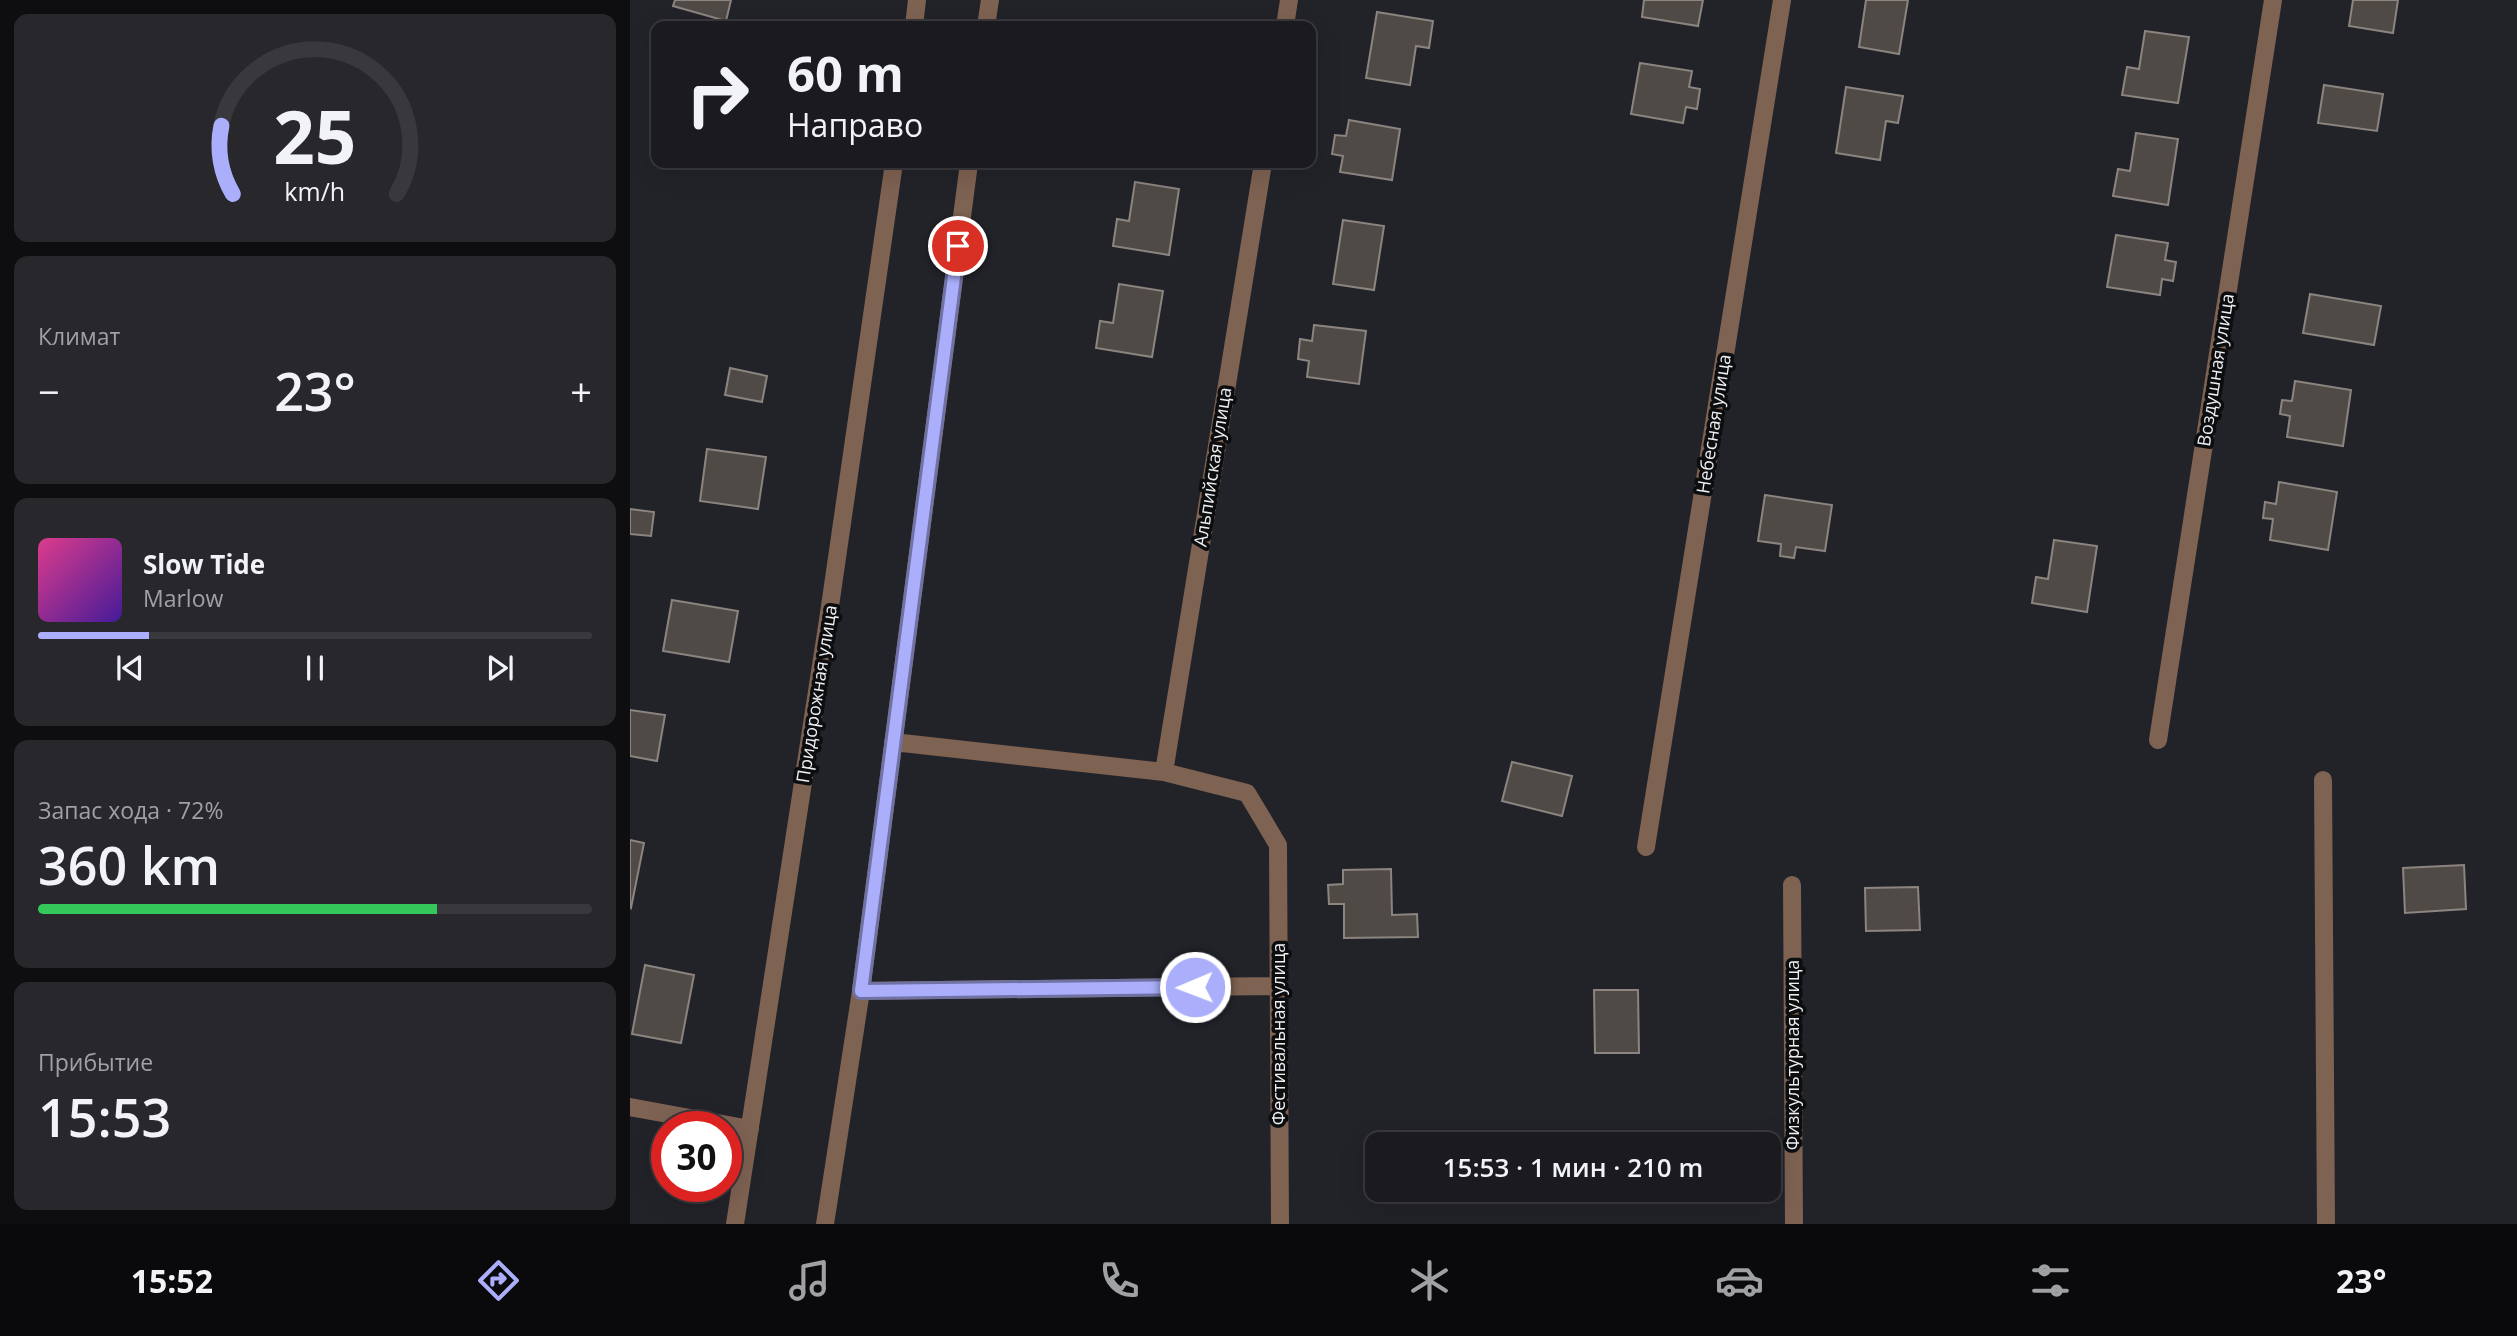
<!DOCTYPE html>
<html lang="ru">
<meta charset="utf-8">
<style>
body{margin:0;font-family:"Open Sans",sans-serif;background:#27272c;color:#f1f3f6;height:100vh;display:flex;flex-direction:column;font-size:26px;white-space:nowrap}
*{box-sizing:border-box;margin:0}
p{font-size:23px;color:#9fa1a4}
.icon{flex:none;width:38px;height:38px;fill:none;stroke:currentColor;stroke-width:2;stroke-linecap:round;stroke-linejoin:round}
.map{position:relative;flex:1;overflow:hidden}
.details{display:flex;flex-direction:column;gap:14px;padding:14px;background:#0e0e11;width:630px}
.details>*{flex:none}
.banner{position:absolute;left:21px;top:21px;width:665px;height:147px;border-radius:14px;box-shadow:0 7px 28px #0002,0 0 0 2px #38383d;background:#1a1a1f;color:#f1f3f6;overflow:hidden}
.speed{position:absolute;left:21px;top:1111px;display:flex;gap:14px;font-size:35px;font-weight:700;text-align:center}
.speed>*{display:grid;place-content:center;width:91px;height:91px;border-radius:50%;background:#1a1a1f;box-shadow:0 7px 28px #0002,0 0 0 2px #38383d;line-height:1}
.speed .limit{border:10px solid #d22;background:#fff;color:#111}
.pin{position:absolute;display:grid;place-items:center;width:60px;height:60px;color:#fff;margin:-30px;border:4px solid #fff;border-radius:50%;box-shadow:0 2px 7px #0007}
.me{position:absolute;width:77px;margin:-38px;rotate:269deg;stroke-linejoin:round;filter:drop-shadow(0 0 5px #0008)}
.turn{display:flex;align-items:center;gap:24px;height:147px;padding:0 21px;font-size:32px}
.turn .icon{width:91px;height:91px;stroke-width:2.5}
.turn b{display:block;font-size:49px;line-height:60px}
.big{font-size:52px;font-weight:600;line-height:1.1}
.details .widget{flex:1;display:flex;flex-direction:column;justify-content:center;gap:10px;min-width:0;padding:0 24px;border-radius:14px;background:#27272c}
.details .dial{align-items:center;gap:0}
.dial svg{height:182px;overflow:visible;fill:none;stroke:#38383d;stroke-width:7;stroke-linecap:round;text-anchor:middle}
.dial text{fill:#f1f3f6;stroke:none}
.song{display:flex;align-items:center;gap:21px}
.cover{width:84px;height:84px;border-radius:10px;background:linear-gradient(135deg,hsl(330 70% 55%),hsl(260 70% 35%))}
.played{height:7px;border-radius:4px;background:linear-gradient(90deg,#abaffb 20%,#38383d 20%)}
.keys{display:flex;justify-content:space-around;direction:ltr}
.heat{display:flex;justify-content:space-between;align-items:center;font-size:38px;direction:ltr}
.charge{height:10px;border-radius:5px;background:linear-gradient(90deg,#34c759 72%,#38383d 0)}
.trip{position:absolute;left:735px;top:1132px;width:416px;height:70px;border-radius:14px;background:#1a1a1f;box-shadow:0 7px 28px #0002,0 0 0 2px #38383d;font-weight:600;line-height:70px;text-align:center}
.dock{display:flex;height:112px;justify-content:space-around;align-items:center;background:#0a0a0c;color:#9fa1a4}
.dock .icon{width:49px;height:49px}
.dock .current{color:#abaffb}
.dock b{font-size:32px;color:#f1f3f6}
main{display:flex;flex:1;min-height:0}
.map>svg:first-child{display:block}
.building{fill:#504a46;stroke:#8b847f;stroke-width:2}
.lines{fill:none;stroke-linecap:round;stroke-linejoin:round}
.street{stroke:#7e6252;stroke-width:18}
.route-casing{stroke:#6f72a3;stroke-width:18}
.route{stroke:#abaffb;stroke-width:12}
.labels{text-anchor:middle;stroke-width:7;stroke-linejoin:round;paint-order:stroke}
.street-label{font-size:18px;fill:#efeff3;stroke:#0c0d0f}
</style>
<main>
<section class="details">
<div class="widget dial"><svg viewBox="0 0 100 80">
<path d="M14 69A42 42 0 1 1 86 69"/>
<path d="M14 69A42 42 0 0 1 9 39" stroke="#abaffb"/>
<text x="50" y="56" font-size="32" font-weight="700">25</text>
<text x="50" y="72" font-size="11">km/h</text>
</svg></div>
<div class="widget"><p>Климат</p>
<div class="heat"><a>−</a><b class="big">23°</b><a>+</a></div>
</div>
<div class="widget">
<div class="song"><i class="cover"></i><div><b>Slow Tide</b><p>Marlow</p></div></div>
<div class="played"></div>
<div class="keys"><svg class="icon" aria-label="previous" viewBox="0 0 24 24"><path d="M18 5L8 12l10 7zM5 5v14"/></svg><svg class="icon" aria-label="pause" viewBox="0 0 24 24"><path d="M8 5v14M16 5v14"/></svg><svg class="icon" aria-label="next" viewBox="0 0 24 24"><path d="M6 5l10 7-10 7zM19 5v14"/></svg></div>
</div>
<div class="widget"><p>Запас хода · 72%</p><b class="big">360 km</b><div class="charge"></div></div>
<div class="widget"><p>Прибытие</p><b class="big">15:53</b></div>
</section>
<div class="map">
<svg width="1887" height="1224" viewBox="0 0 1887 1224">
<rect width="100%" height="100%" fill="#222329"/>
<path class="building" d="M45,0H101L96,21L43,6Z
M1014,0H1073L1068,26L1012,17Z
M1236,0H1278L1269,54L1229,47Z
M1723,0H1768L1763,33L1719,26Z
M747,12L803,21L799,48L786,46L780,85L736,78Z
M1515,31L1559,37L1548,103L1492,95L1497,67L1509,69Z
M1010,63L1062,71L1059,87L1070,89L1067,109L1056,107L1053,123L1001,114Z
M1694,85L1753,94L1747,131L1688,123Z
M1216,87L1273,96L1268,123L1256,121L1250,160L1206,153Z
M719,120L770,129L762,180L710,172L713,156L702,154L705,135L716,136Z
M1506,133L1548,139L1538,205L1483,196L1488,169L1500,171Z
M505,182L549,189L539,255L483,246L487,219L499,221Z
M713,220L754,226L744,290L703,284Z
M1486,235L1538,243L1535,260L1546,262L1543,281L1532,279L1530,295L1477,287Z
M489,284L533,291L522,357L466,348L470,321L483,323Z
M1680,294L1751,306L1744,345L1673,333Z
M684,325L736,331L729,384L677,377L679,361L668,359L670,339L682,341Z
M100,368L137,376L132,402L95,395Z
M1665,381L1721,390L1713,446L1657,437L1660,416L1650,414L1652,400L1662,401Z
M77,449L136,457L128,509L70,501Z
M1649,482L1707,492L1698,550L1640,540L1643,519L1633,518L1635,502L1646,504Z
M1135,495L1202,505L1195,551L1166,547L1164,558L1150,556L1151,544L1128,541Z
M0,509L24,512L21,536L0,534Z
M1424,540L1467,546L1457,612L1402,603L1406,577L1418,579Z
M42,600L108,611L99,662L33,651Z
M0,710L35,715L27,761L0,756Z
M882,762L942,776L932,816L872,801Z
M0,840L14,843L1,908L0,907Z
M1834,865L1836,909L1775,913L1773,868Z
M761,869L762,915L787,914L788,937L714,938V904H699L698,885L713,884V870Z
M1288,887L1290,930L1236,931L1235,888Z
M15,965L64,975L51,1043L2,1034Z
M964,990H1008L1009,1053H965Z"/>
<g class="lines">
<path class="street" d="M284,26L287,0
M356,26L360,0
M655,26L659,0
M1528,740L1643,0
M263,742L534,772L617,793L648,845L650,1224
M534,772L633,163
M1693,780L1696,1224
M1016,847L1152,0
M1162,885L1164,1224
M231,991L648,986
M0,1107L120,1129
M105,1224L198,620L264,163
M195,1224L231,991L339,163"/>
</g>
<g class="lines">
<g class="route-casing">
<path id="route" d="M328,246L231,991L565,987"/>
</g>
<use href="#route" class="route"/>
</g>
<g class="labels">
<g class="street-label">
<text transform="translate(1586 370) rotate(-81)" y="6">Воздушная улица</text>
<text transform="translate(1084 424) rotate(-81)" y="6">Небесная улица</text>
<text transform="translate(583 467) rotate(-81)" y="6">Альпийская улица</text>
<text transform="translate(187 694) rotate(-81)" y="6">Придорожная улица</text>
<text transform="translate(649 1034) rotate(-90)" y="6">Фестивальная улица</text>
<text transform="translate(1163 1055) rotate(-90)" y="6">Физкультурная улица</text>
</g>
</g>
</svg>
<div class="speed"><div class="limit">30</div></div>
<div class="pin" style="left:328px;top:246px;background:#d93025"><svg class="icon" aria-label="arrive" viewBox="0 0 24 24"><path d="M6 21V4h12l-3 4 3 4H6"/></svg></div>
<svg class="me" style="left:565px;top:987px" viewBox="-20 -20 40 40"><circle r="17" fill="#abaffb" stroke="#fff" stroke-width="3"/><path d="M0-11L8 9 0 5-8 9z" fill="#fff"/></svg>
<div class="trip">15:53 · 1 мин · 210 m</div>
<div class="banner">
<div class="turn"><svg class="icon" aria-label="right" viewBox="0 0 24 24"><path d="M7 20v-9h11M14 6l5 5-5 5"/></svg><div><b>60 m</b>Направо</div></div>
</div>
</div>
</main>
<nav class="dock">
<b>15:52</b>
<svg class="icon current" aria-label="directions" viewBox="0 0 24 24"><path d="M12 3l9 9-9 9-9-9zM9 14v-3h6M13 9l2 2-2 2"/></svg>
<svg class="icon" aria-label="music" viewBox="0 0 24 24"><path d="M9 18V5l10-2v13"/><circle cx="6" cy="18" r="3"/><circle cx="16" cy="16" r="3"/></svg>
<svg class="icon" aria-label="phone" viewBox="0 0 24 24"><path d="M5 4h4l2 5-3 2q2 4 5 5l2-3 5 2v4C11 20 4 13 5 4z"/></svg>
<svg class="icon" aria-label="climate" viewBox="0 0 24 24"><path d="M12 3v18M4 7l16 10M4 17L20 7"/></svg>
<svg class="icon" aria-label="car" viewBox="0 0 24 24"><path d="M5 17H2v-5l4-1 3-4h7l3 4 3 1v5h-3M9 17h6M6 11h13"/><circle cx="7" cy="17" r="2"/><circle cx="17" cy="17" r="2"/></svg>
<svg class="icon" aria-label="filters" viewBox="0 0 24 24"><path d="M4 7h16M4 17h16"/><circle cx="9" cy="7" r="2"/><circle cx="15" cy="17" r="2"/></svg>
<b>23°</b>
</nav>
